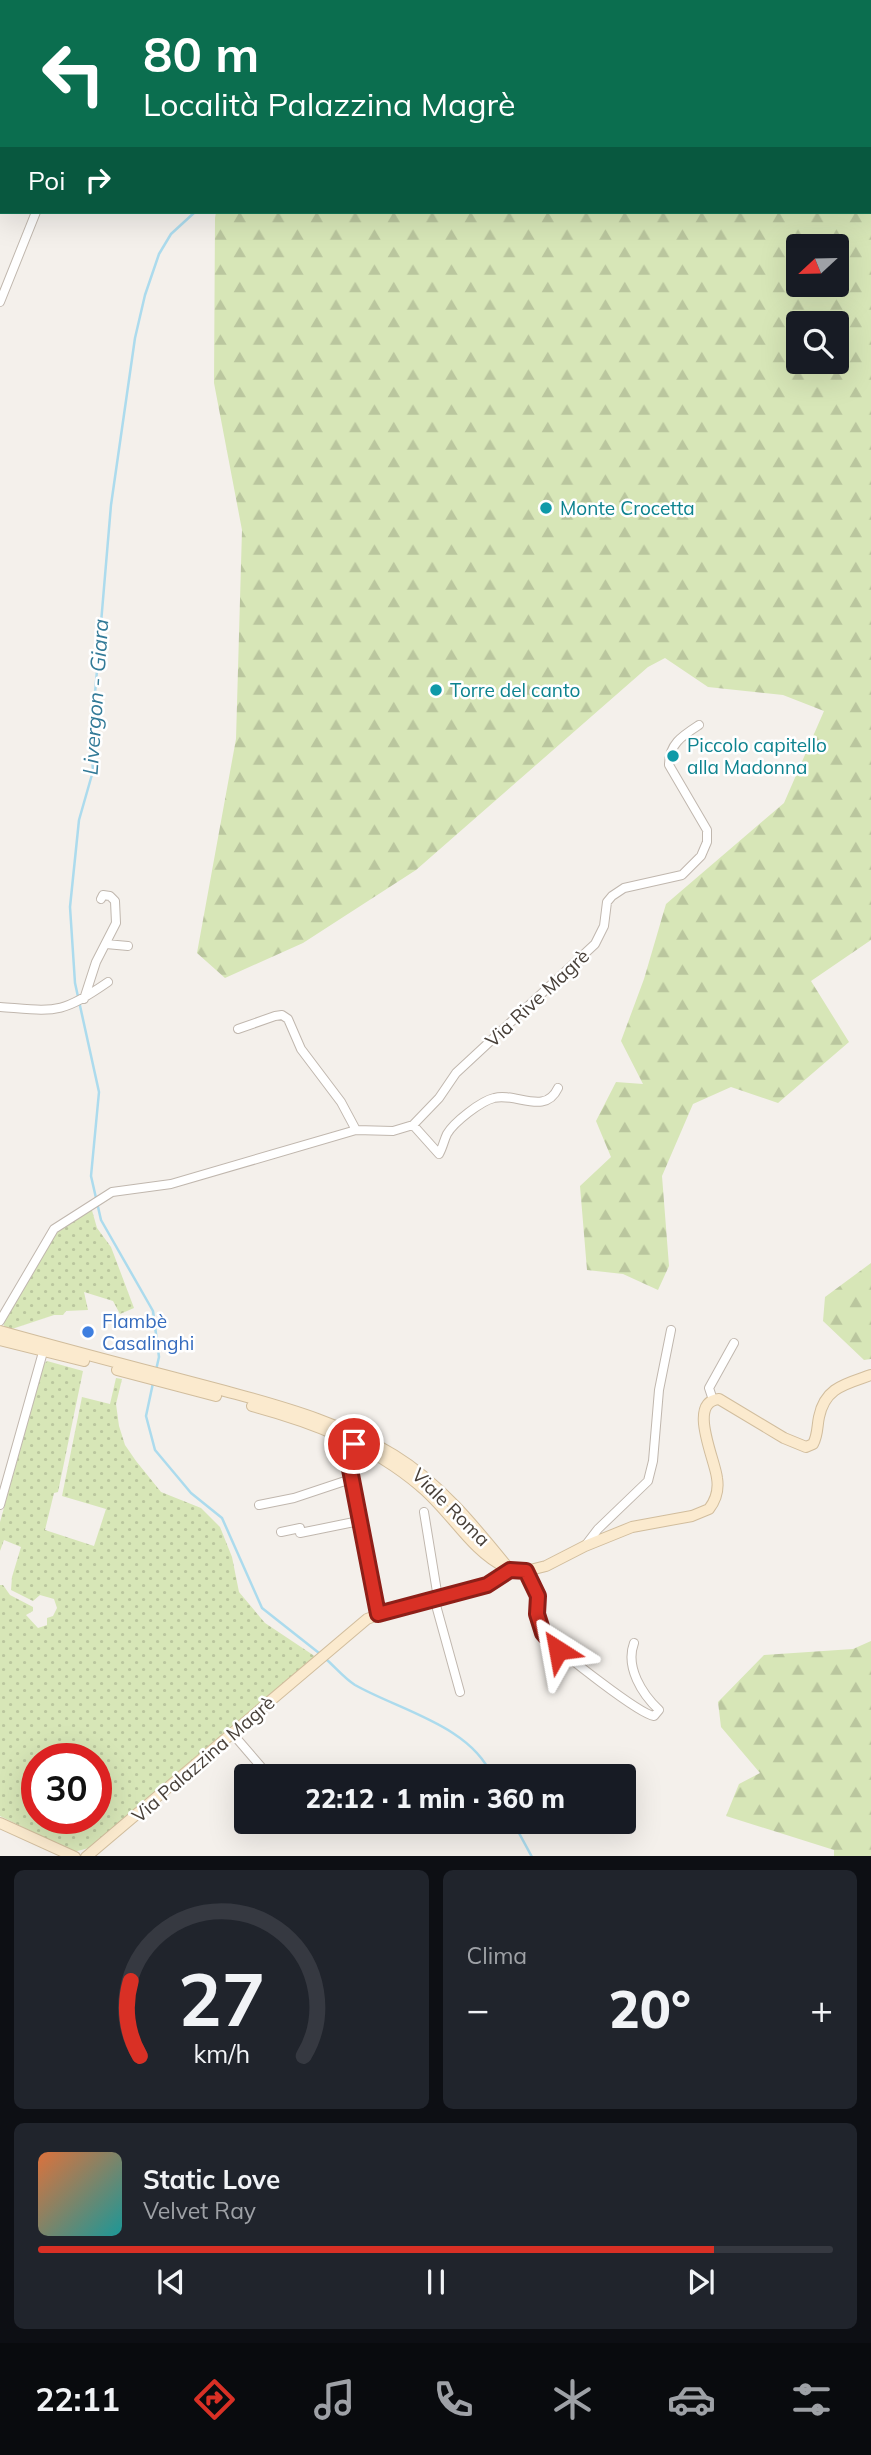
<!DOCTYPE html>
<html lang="it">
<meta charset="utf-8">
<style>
body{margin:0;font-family:Mulish,sans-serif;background:#20242c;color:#f1f3f6;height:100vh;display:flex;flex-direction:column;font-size:26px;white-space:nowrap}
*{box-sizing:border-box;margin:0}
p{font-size:23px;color:#9ea1a6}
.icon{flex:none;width:38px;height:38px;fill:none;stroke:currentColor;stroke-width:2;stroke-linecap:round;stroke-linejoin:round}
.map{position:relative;height:1856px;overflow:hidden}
.side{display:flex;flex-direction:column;gap:14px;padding:14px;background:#0d0f14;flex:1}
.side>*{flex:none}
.guide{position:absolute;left:0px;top:0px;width:872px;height:214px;box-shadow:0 7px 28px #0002;background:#0b6e4f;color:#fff;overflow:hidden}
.needle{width:46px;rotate:248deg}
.fabs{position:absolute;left:786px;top:234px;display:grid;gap:14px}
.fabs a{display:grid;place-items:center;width:63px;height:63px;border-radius:7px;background:#171b24;box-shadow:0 7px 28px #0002;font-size:35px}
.speed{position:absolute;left:21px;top:1743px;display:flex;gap:14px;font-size:35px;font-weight:700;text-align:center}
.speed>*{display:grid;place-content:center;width:91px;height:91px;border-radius:50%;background:#171b24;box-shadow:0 7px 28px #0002;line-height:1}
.speed .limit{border:10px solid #d22;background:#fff;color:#111}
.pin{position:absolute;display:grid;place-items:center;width:60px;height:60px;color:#fff;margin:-30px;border:4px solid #fff;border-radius:50%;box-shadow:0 2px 7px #0007}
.me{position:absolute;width:77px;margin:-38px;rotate:326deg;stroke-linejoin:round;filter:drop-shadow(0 0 5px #0008)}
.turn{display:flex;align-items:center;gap:24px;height:147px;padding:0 28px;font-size:32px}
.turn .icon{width:91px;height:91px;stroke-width:2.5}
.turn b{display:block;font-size:49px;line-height:60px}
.then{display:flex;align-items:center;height:66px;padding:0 28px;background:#0003;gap:14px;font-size:26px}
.big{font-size:52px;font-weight:800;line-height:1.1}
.side .widget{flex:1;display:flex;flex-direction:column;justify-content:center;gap:10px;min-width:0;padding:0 24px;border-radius:10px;background:#20242c}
.side .dial{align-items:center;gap:0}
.dial svg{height:182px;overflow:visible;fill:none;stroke:#363941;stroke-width:7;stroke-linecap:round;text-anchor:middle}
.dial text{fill:#f1f3f6;stroke:none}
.song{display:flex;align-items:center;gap:21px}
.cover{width:84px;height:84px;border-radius:10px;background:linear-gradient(135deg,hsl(20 70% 55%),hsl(180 70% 35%))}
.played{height:7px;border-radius:4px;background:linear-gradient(90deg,#d93025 85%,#363941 85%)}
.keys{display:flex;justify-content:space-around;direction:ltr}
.heat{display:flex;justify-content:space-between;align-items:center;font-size:38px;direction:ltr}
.side .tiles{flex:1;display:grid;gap:14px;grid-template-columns:1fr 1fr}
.widget:last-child{grid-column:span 2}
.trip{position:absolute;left:234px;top:1764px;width:402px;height:70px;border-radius:7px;background:#171b24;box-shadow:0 7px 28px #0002;font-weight:800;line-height:70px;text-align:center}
.tab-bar{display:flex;height:112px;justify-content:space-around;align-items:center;background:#090b0e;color:#9ea1a6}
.tab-bar .icon{width:49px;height:49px}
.tab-bar .active{color:#d93025}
.tab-bar b{font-size:32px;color:#f1f3f6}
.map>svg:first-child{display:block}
.grass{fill:url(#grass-dots);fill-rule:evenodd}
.forest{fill:url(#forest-firs);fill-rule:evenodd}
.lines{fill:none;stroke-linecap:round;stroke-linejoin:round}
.stream{stroke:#acdbed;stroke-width:2.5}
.street-casing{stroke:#c0b7ae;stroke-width:10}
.secondary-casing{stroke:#d1bd9d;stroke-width:12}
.highway-casing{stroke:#d48c45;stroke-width:16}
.street{stroke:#fff;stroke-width:8}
.secondary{stroke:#fbeace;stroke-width:10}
.highway{stroke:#f5b976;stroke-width:14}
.route-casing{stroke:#8d1f18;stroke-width:18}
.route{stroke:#d93025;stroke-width:12}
.culture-dot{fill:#0f9aa8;stroke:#fff;stroke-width:2.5}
.shop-dot{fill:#3f7fe0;stroke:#fff;stroke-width:2.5}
.labels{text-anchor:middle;stroke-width:5;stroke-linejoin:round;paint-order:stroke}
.culture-label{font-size:19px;fill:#0d838f;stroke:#fff;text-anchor:start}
.street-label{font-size:19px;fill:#484039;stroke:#fff}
.shop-label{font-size:19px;fill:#366cbe;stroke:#fff;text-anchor:start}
.water-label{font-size:21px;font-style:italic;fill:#327a97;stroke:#fff}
</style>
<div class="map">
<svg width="871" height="1857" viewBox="0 0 871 1857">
<defs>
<pattern id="grass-dots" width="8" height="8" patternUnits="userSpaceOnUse" patternTransform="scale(1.75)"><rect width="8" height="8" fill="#d7e6b7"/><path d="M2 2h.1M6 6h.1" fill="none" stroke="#bac69e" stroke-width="1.8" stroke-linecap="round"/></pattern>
<pattern id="forest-firs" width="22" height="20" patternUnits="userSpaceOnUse" patternTransform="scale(1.75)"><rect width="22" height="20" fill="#d7e6b7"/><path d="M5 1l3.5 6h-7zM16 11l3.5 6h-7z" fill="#bac69e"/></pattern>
</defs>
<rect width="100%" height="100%" fill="#f4f0eb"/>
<path class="grass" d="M91,1207L97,1228L111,1247L134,1308L120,1314L113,1301L84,1292L88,1310L66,1311L63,1315H54L12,1329L5,1328L3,1322L53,1234Z
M47,1361L83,1371L58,1492L54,1493L45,1530L94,1546L106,1509L62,1496L82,1397L110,1404L116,1378L122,1379L116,1404L119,1426L125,1445L136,1461L161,1492L201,1508L220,1527L232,1557L239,1592L265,1623L316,1657L92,1847L74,1852L0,1816V1585H3L10,1595L33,1607V1611L26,1615L38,1628L47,1625V1618L53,1616L57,1608L54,1599L40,1595L33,1601L11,1590L12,1577L21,1547L4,1540L0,1551V1522L44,1364ZM37,1759H96V1818H37Z"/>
<path class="forest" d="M796,0H871V940L811,981L849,1042L778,1103L731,1087L693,1104L662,1176L669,1266L658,1290L623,1274L587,1270L580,1186L611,1157L596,1121L616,1082L643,1084L621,1041L644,979L666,904L784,803L824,711L783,695L708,687L665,658L648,667L416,870L303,943L225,978L197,953L236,739L242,530L214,383L215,218L216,212H870V2H795ZM798,247H836V285H798ZM798,324H836V362H798Z
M871,1263V1359L864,1360L823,1321L825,1297Z
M871,1641V1856H834V1850L726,1816L739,1784L760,1773L721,1727L718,1702L764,1655L853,1649Z"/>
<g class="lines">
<path class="stream" d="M220,0L221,2
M156,1370L159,1357L153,1311L101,1220L91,1176L99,1092L75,983L70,907L79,820L93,771L91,741L111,505L135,338L145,295L159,254L171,234L195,212
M153,1383L146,1416L155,1450L191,1493L222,1518L262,1608L319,1653
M327,1660C336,1668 345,1679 355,1685C399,1710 471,1726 492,1776
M513,1822L532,1857"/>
<g class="street-casing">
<path id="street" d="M90,0V2
M0,302L36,212
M106,944L128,946
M84,999L96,962L116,923L115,901L110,896L103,895L101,899
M0,1007C56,1011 60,1015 108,982
M238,1029L275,1016L282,1015L288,1019L301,1049L341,1102L356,1130
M413,1125L439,1154C443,1147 444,1140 447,1134C454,1122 481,1101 494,1098C516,1092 545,1116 558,1088
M0,1321L54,1229L112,1192L171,1184L356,1130L393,1131L413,1125L439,1098L456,1073L595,944L604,926L607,902L612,896L624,888L682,875L701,856L707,842V830L669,765C669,744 682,736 699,725
M713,1400L709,1388L734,1343
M354,1444L350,1449L348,1459L378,1614
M0,1505L43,1352
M259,1505L294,1498L351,1479
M424,1512L438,1598
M281,1532L300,1528V1533L359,1521
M585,1546L598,1529L648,1481L653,1461L659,1390L671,1330
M526,1571C530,1579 536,1588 538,1597C540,1614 537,1626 549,1640C563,1654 639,1714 654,1716L659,1710C642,1694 625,1667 634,1643
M434,1598L460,1692
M232,1733L269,1776
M303,1776L304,1775"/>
</g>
<g class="secondary-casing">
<path id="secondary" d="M0,1331C79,1353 157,1373 236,1394C291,1409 345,1425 394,1455C440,1483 476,1528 510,1570
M0,1340L84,1361
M117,1370L216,1396
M252,1406C312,1422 372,1445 420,1486C450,1510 471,1551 505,1567
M0,1823L75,1857
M86,1857L367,1619L393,1609L487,1585L510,1570L526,1571L546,1566L585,1546L632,1527L692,1516L709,1509C716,1500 719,1490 717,1478C715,1459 687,1402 719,1399L784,1438L806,1447L813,1444C818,1435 817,1426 819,1417C825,1387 846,1384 871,1375"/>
</g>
<g class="highway-casing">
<path id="highway" d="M137,2L140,0
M0,32H2"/>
</g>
<use href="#street" class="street"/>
<use href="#secondary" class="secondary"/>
<use href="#highway" class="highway"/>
</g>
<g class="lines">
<g class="route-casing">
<path id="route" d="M354,1444L350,1448L348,1459L378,1614L487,1585L510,1570L526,1571L538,1596L537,1614L543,1633L558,1650"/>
</g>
<use href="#route" class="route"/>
</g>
<g class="culture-dot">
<circle cx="546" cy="508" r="7"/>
<circle cx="436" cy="690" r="7"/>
<circle cx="673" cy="756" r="7"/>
</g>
<circle class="shop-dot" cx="88" cy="1332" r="7"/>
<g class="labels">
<g class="culture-label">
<text x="560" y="515">Monte Crocetta</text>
<text x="450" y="697">Torre del canto</text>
<text x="687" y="752">Piccolo capitello<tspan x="687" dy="22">alla Madonna</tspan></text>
</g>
<g class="street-label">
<text transform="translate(537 998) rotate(-43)" y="7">Via Rive Magrè</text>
<text transform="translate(451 1507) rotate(45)" y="7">Viale Roma</text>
<text transform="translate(203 1759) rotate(-41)" y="7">Via Palazzina Magrè</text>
</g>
<g class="shop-label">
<text x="102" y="1328">Flambè<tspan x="102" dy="22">Casalinghi</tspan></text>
</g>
<g class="water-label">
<text transform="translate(96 697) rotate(-86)" y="7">Livergon - Giara</text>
</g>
</g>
</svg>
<div class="fabs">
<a><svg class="needle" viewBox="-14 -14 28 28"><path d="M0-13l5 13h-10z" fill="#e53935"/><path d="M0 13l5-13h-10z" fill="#9ea1a6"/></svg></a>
<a><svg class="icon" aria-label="search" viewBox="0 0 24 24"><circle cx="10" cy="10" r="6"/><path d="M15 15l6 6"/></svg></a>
</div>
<div class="speed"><div class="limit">30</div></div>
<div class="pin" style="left:354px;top:1444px;background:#d93025"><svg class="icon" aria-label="arrive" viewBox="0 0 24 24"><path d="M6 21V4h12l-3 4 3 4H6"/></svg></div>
<svg class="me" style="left:558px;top:1650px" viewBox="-20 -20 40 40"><path d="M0-17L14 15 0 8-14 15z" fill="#d93025" stroke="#fff" stroke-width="4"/></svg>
<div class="trip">22:12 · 1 min · 360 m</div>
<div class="guide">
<div class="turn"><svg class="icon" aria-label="left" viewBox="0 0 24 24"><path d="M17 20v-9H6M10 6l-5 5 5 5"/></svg><div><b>80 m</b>Località Palazzina Magrè</div></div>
<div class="then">Poi<svg class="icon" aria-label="right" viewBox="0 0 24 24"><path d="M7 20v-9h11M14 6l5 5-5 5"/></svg></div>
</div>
</div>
<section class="side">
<div class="tiles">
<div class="widget dial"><svg viewBox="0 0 100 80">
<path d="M14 69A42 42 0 1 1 86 69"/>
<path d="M14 69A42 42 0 0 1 10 36" stroke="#d93025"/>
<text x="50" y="56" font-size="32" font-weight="700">27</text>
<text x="50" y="72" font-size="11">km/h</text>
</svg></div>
<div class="widget"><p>Clima</p>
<div class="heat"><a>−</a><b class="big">20°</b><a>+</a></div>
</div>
<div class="widget">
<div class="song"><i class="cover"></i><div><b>Static Love</b><p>Velvet Ray</p></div></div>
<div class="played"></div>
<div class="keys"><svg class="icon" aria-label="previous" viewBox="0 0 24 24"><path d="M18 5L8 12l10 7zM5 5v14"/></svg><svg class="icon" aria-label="pause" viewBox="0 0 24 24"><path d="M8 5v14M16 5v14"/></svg><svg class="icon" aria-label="next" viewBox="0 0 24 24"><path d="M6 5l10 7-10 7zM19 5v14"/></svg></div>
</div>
</div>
</section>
<nav class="tab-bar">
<b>22:11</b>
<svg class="icon active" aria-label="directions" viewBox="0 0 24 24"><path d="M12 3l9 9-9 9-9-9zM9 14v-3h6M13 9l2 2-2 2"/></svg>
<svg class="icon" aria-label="music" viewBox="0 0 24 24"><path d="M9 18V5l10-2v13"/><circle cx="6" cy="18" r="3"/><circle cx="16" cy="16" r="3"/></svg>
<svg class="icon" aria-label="phone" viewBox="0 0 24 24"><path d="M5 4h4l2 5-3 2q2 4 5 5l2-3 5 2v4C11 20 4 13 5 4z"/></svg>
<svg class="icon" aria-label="climate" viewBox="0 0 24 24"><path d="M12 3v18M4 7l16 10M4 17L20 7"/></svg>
<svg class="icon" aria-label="car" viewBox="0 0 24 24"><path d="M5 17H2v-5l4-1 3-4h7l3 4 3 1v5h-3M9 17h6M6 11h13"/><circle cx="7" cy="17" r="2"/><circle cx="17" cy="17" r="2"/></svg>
<svg class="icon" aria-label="filters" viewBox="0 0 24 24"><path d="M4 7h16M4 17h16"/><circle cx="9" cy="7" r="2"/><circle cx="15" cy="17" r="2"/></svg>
</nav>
